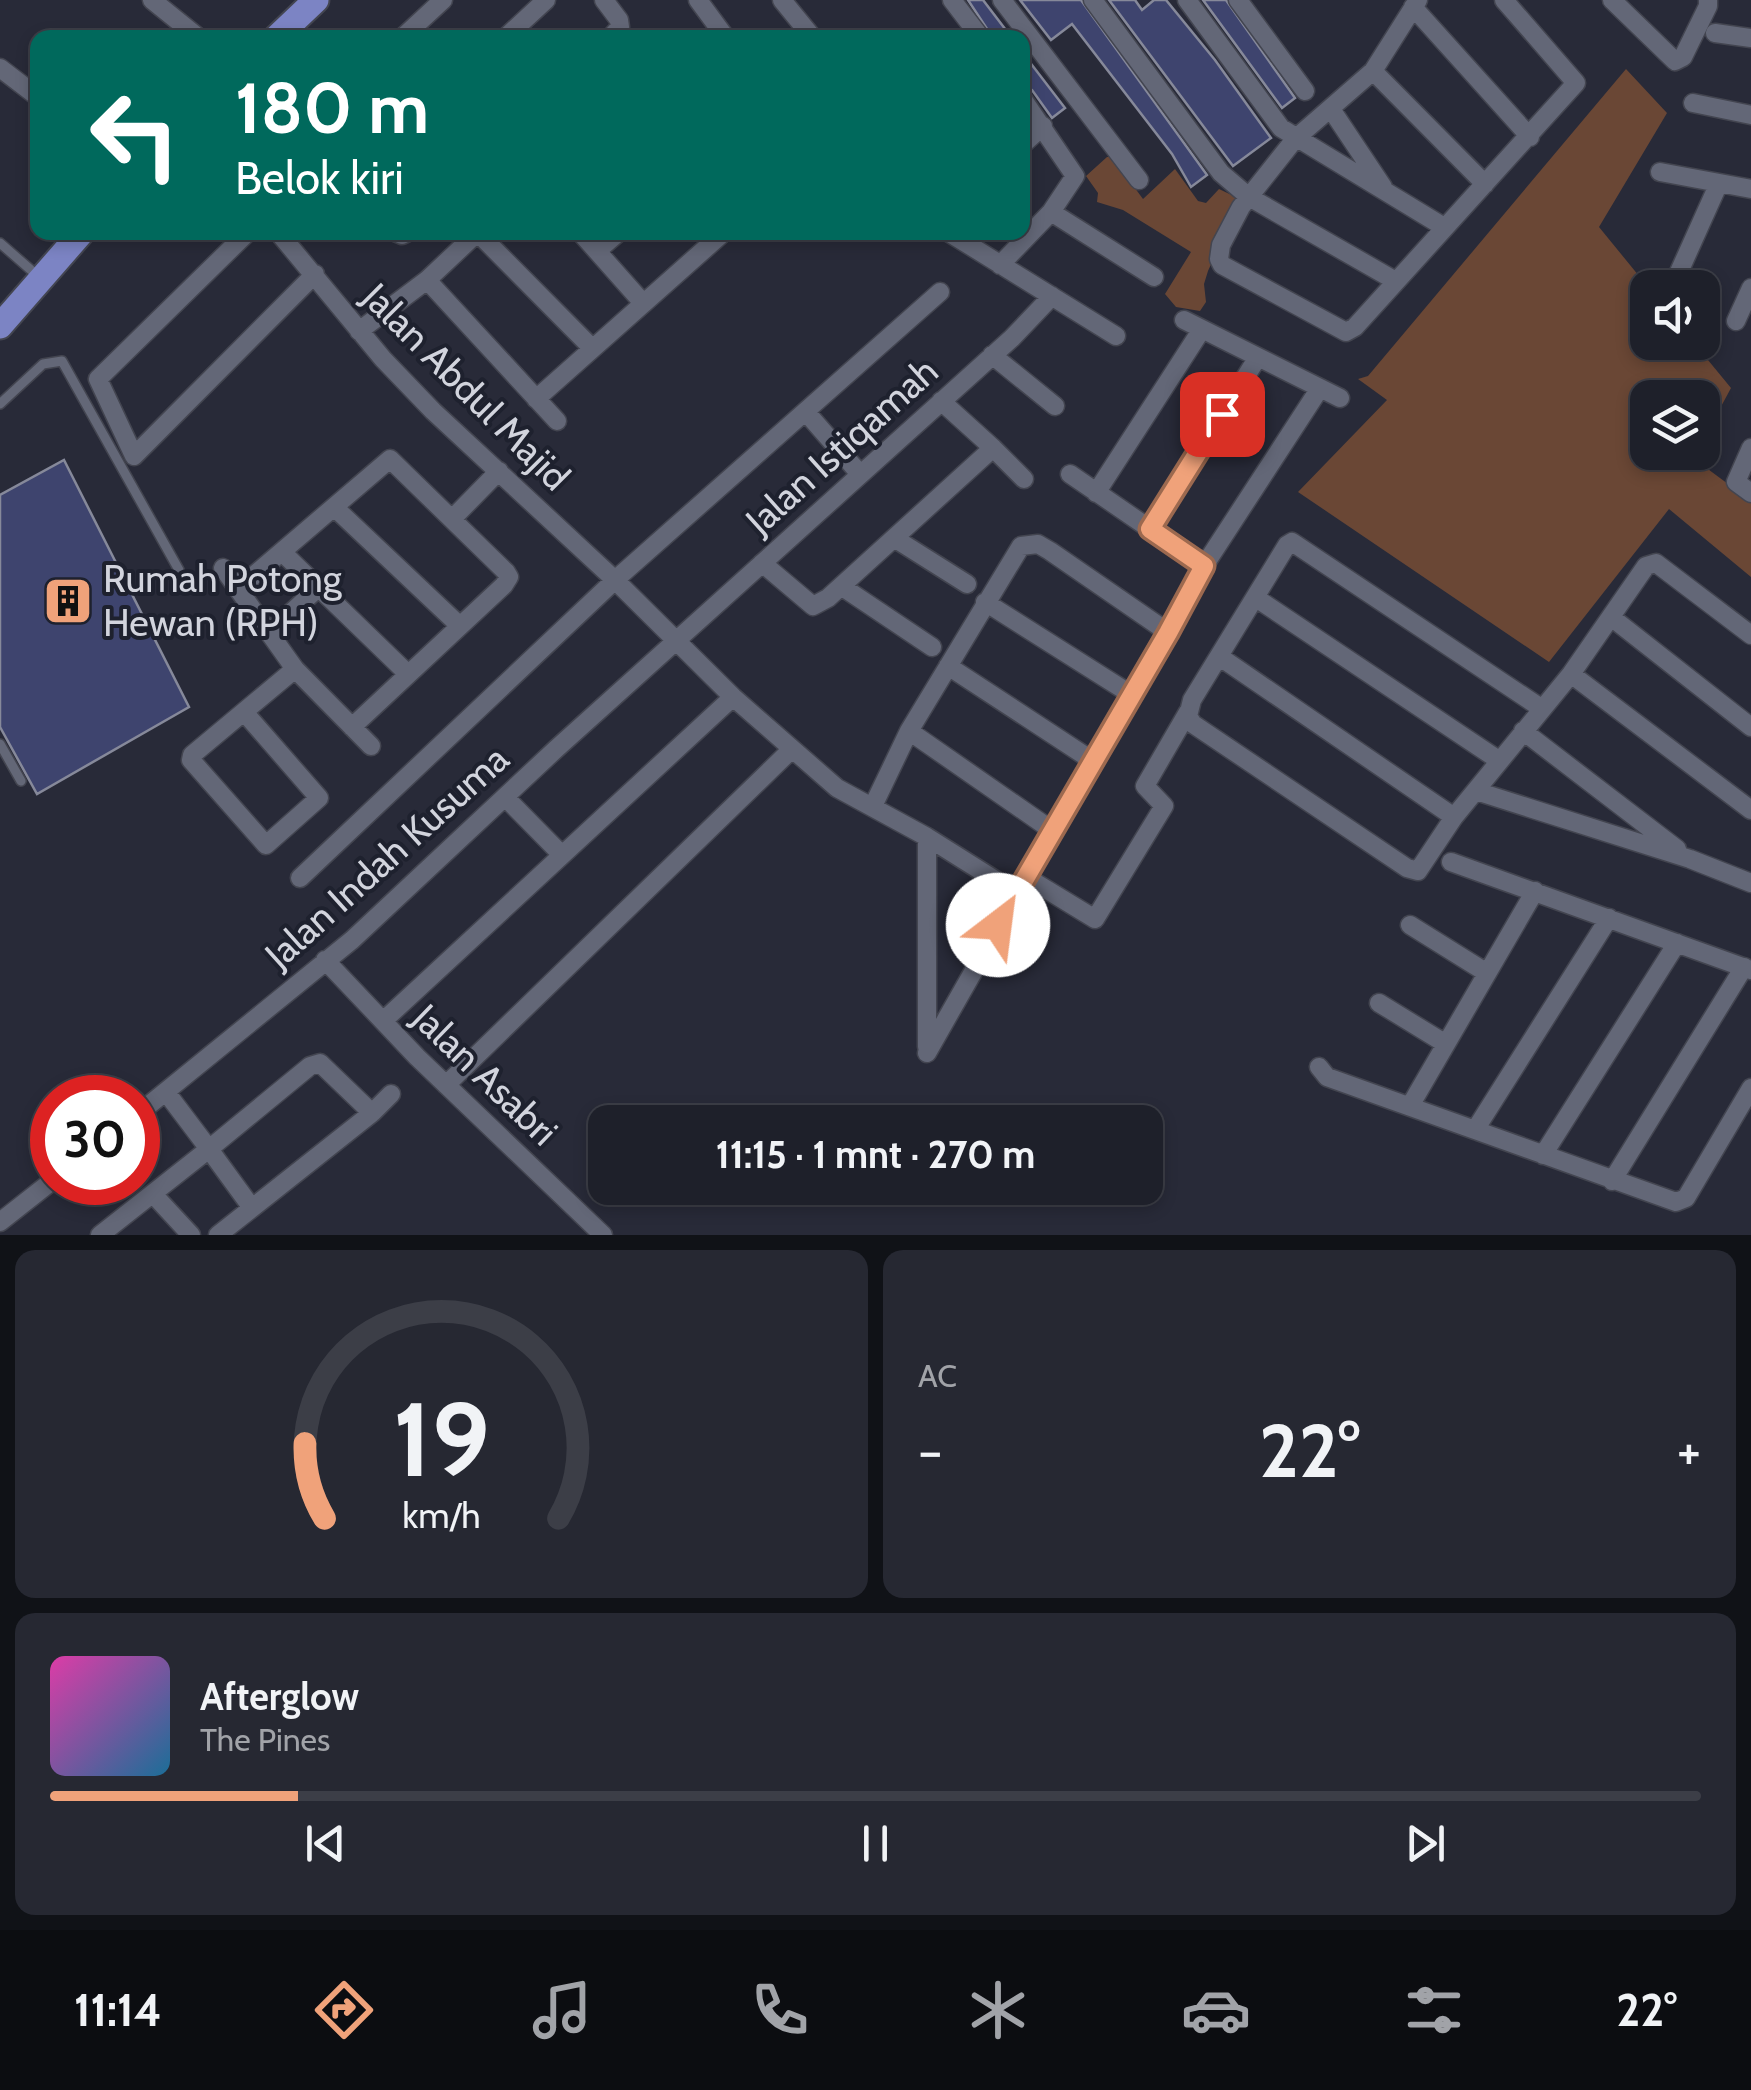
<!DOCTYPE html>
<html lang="id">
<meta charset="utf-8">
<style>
body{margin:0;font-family:Cabin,sans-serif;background:#262832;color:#f1f3f6;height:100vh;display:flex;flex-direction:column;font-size:38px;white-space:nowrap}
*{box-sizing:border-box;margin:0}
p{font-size:32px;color:#a1a3a8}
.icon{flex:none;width:55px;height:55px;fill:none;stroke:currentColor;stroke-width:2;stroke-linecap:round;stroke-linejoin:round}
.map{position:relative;height:1235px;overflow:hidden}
.panel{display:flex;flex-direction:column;gap:15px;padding:15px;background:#101217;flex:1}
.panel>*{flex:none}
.top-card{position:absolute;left:30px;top:30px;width:1000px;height:210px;border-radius:20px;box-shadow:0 5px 15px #0003,0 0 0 2px #3c3e47;background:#00695c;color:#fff;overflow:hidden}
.tools{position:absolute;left:1630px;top:270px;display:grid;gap:20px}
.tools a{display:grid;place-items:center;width:90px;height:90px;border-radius:20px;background:#1e202a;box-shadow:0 5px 15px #0003,0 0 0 2px #3c3e47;font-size:50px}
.speed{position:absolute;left:30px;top:1075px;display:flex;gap:20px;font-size:50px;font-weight:700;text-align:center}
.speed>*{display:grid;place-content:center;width:130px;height:130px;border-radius:50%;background:#1e202a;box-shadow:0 5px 15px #0003,0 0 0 2px #3c3e47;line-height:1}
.speed .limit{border:15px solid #d22;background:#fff;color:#111}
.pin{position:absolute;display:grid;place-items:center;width:85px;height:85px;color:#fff;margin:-42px;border-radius:20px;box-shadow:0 5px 15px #0006}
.me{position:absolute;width:110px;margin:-55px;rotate:30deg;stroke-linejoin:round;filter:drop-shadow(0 0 8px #0008)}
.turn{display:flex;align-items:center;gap:35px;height:210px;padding:0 40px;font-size:45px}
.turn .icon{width:130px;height:130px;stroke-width:2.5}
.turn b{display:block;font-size:70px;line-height:85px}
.big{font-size:75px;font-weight:700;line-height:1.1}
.panel .tile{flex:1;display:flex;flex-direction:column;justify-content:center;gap:15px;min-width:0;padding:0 35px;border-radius:20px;background:#262832}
.panel .dial{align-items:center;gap:0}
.dial svg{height:260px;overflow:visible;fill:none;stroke:#3c3e47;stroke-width:7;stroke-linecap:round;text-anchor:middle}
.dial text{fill:#f1f3f6;stroke:none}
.song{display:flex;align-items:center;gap:30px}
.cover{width:120px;height:120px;border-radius:15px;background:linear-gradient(135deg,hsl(320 70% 55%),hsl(200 70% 35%))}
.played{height:10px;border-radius:5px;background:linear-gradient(90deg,#f0a27a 15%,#3c3e47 15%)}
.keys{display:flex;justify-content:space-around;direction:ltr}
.heat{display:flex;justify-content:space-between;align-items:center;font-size:55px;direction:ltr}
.panel .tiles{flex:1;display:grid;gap:15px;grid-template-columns:1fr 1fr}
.tile:last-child{grid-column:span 2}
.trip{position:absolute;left:588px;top:1105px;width:575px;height:100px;border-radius:20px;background:#1e202a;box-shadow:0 5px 15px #0003,0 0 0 2px #3c3e47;font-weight:700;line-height:100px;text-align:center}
.tab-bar{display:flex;height:160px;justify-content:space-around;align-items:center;background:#0c0d11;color:#a1a3a8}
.tab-bar .icon{width:70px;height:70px}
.tab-bar .on{color:#f0a27a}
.tab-bar b{font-size:45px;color:#f1f3f6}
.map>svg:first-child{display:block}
.green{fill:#6a4735}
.building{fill:#3e446e;stroke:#86899a;stroke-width:2.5}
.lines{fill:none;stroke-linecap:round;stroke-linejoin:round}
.service-casing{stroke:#434550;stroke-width:12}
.minor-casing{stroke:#434550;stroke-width:21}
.primary-casing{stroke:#434550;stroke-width:29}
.service{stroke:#636777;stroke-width:9}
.minor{stroke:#636777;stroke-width:18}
.primary{stroke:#7c84c4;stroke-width:25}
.route-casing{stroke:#9c694f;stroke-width:25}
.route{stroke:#f0a27a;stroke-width:18}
.labels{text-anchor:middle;stroke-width:8;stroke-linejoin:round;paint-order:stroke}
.street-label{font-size:38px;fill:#d2d4dd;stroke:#1e212e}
.poi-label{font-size:38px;fill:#d2d4dd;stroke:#1e212e;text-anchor:start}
</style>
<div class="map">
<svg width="1751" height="1235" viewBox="0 0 1751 1235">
<rect width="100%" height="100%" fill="#282a38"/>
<path class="green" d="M1626,69L1667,113L1599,227L1648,287V342L1694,343L1731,388L1703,440L1702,398H1648V452L1696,453L1693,458L1751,501V577L1669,509L1549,662L1298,492L1387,400L1358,379L1368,376Z
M1107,157H1112L1143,199L1175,169L1198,201L1206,203L1219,189L1240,199L1208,271L1204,284L1206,302L1200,311L1176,307L1165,294L1191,252L1123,210L1097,202L1098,193L1086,176Z"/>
<path class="building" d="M968,0H983L1012,38H993Z
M1020,0H1081L1207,175L1191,187L1172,154L1072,24L1051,40Z
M1109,0H1135L1142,10L1154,0H1166L1215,60L1271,138L1233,166Z
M1203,0H1226L1295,98L1282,108Z
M1022,52L1065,108L1052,118L1032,90L1022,86Z
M64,460L189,707L37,794L0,727V495Z"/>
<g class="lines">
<g class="service-casing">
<path id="service" d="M0,243L39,277
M0,404L43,364L62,361L179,570
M0,744L21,781"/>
</g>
<g class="minor-casing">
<path id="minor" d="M152,0L199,38
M604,0L619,20L620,27L610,38
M698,0L726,38
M782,0L813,38
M952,0L981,38
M1002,0L1139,180
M1093,0L1221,173L1249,197L1394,280
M1187,0L1281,128L1444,227
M1238,0L1305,91
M1418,0L1373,71L1295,139L1241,207L1221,245L1219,259L1222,265L1346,332L1355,327L1576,83L1504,0
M1612,0L1675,61L1683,57L1708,6V0
M1413,7L1530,137
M1715,33L1751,38
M402,38L443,0
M505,38L546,0
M0,68L38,97
M1373,71L1485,184
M1693,103L1751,115
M1331,109L1383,187
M1022,145L1043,126
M1660,172L1751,189
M1051,212L1154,277
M248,232L98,379L134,456L315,274
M278,232L383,359L433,411L615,580L733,697L837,788L927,837L1016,893
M395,232L402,235L408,232
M580,232L643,303
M948,232L1116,336
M478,233L592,348
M597,251L619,232
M1000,265L1051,212L1075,176L1022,98
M1679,272L1719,183
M427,280L557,421
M1184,320L1340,398
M1736,321L1751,288
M359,331L427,280L478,232
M992,355L1055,406
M536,399L724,232
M806,412L860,474
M993,448L1024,479
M1751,448L1736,482L1751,493
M1070,474L1204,566
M1096,493L1202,329
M334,507L460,626
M452,519L499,471
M1150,529L1258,357
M894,538L967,584
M282,552L408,674
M762,563L813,606L828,598L993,448L941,401
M223,568L295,669L371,746
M841,586L932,647
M238,589L390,459L506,572L509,577L504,585L352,727
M1256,598L1500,761
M985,602L1132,695
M1611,617L1751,727
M269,633L319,587
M1220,657L1454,817
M948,666L1093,761
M1571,674L1751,810
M1541,708L1292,542L1287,545L1192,700L1188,716L1193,724L1407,868L1418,871L1454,817L1571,674L1646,566L1656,563L1751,635
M245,713L319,798L266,845L191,760L192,755L295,669
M909,731L1053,831
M1523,731L1677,849
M1476,791L1690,859L1751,883
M505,797L562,855
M873,806L909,731L1021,546L1038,544L1050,551L1169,633
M927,837V1047
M1451,862L1751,970
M1026,877L1095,919L1164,806L1145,786L1188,712
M300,878L615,580L940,292
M1410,925L1487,973
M325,960L417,1057L603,1235
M1379,1003L1446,1044
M383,1021L733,697
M927,1053L1204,566L1320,388
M1319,1067L1327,1077L1676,1202L1686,1198L1751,1088
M446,1085L792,749
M1410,1106L1535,891
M372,1113L391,1094
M138,1114L352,940L556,749L1012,338L1052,296
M1475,1130L1609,918
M1543,1155L1677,943
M1612,1181L1744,967
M153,1194L191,1235
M0,1222L52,1181
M100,1235L209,1149L166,1092
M218,1235L372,1113L320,1063L310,1066L209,1149L252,1208"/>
</g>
<g class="primary-casing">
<path id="primary" d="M276,38L316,0
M0,326L82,232"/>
</g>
<use href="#service" class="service"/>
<use href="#minor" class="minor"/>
<use href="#primary" class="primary"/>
</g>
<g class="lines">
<g class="route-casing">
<path id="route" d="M998,925L1168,633L1204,566L1150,529L1222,414"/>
</g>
<use href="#route" class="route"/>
</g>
<defs>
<g id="building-square" transform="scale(2.5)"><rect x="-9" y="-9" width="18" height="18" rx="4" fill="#f0a27a" stroke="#1e212e"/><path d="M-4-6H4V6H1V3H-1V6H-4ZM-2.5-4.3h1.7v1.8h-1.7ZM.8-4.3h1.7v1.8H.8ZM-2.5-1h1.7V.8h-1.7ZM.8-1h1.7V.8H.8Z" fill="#111"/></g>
</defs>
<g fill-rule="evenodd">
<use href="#building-square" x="68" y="601"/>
</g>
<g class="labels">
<g class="street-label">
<text transform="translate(466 387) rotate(45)" y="13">Jalan Abdul Majid</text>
<text transform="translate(842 446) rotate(-42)" y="13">Jalan Istiqamah</text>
<text transform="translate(387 857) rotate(-42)" y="13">Jalan Indah Kusuma</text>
<text transform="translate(485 1075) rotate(44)" y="13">Jalan Asabri</text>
</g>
<g class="poi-label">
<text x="103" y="592">Rumah Potong<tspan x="103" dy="44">Hewan (RPH)</tspan></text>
</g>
</g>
</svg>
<div class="tools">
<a><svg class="icon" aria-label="sound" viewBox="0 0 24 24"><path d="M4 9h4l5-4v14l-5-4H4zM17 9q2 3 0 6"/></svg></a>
<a><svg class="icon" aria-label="layers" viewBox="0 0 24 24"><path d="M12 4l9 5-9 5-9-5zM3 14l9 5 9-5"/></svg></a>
</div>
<div class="speed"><div class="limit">30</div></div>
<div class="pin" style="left:1222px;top:414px;background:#d93025"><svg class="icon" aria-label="arrive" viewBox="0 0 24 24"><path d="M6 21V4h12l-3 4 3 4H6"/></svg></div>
<svg class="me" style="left:998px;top:925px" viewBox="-20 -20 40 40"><circle r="19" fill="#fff"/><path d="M0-13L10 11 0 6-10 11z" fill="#f0a27a"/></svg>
<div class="trip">11:15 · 1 mnt · 270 m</div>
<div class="top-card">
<div class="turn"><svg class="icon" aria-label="left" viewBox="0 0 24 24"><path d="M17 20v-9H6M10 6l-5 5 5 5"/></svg><div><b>180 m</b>Belok kiri</div></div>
</div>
</div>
<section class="panel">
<div class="tiles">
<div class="tile dial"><svg viewBox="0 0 100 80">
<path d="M14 69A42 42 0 1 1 86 69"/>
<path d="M14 69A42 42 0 0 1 8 46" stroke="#f0a27a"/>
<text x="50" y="56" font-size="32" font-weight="700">19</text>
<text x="50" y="72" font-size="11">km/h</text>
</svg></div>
<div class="tile"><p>AC</p>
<div class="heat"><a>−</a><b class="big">22°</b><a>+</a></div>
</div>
<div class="tile">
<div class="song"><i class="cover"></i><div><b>Afterglow</b><p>The Pines</p></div></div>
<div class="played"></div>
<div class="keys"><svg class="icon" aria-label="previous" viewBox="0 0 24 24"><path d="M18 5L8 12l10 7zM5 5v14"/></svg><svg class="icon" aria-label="pause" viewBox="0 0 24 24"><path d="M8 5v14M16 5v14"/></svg><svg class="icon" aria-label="next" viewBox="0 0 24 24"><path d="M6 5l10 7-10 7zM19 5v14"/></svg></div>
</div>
</div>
</section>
<nav class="tab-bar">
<b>11:14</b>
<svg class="icon on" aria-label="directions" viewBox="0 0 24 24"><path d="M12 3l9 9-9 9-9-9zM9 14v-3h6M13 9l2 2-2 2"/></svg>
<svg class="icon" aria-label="music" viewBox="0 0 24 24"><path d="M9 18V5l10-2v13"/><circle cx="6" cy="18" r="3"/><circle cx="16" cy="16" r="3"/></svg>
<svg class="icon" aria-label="phone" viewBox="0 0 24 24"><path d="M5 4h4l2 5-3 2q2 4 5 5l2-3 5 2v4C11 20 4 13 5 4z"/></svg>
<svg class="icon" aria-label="climate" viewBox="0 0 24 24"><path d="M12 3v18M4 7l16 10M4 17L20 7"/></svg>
<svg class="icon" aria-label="car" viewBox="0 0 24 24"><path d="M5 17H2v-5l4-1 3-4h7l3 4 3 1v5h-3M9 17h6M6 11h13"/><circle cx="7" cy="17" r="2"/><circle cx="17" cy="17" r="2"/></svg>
<svg class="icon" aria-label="filters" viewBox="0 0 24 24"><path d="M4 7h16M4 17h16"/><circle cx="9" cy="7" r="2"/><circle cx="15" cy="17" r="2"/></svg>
<b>22°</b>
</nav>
